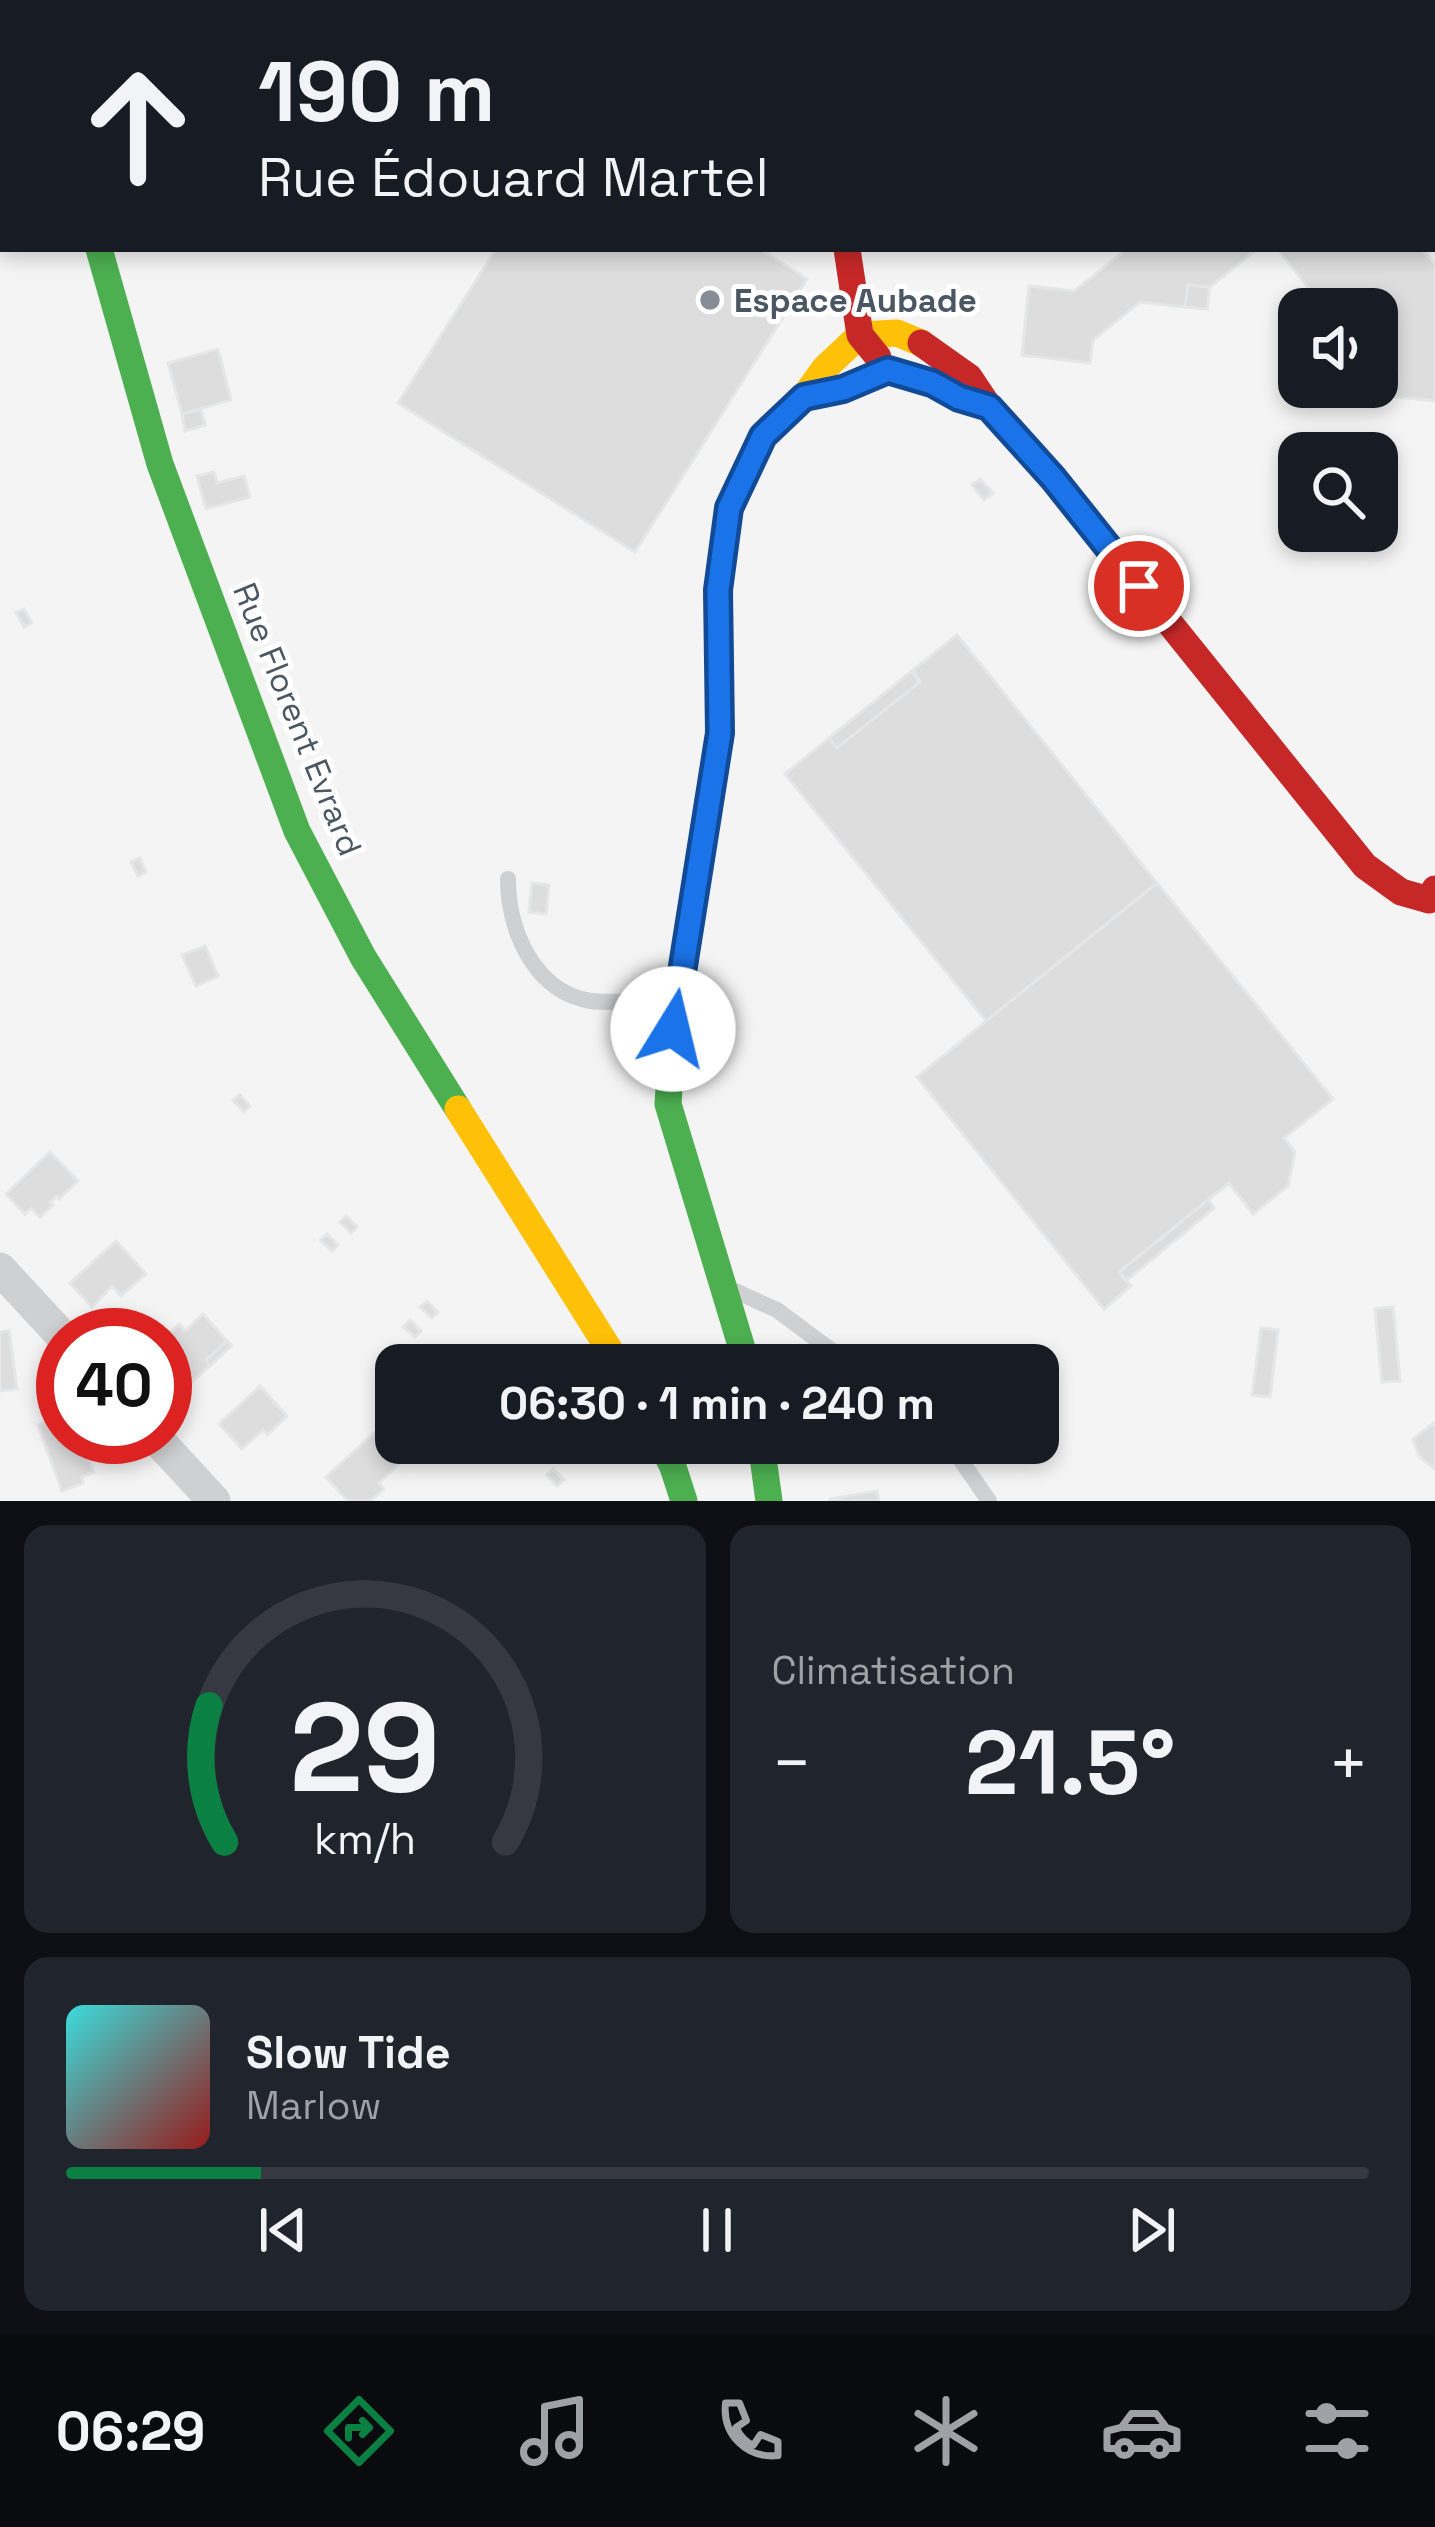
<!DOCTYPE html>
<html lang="fr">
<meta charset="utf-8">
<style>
body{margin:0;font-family:"Space Grotesk",sans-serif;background:#20242c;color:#f1f3f6;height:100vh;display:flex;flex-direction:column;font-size:45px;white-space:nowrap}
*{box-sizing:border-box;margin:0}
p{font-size:39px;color:#9ea1a6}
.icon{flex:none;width:66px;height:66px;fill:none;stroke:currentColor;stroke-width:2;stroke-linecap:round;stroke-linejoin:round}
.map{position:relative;height:1501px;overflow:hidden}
.side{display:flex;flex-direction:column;gap:24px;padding:24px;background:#0d0f14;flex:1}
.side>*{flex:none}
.guide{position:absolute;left:0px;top:0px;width:1437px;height:252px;box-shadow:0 6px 18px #0003;background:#171b24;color:#f1f3f6;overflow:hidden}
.controls{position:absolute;left:1278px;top:288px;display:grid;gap:24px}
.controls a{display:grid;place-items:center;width:120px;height:120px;border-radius:24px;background:#171b24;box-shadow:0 6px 18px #0003;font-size:60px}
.speed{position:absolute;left:36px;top:1308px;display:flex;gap:24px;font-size:60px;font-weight:700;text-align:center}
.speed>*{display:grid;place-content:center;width:156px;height:156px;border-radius:50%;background:#171b24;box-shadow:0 6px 18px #0003;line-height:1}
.speed .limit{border:18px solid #d22;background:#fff;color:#111}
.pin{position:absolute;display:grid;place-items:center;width:102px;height:102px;color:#fff;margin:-51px;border:6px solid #fff;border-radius:50%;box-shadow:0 3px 12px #0007}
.me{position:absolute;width:132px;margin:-66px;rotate:9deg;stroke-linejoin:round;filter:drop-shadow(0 0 9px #0008)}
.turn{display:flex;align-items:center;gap:42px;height:252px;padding:0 60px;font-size:54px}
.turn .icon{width:156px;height:156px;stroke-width:2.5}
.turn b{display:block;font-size:84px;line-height:102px}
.big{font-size:90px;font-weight:700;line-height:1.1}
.side .card{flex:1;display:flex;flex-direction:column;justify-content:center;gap:18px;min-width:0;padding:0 42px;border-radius:24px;background:#20242c}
.side .dial{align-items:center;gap:0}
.dial svg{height:312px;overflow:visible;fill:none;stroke:#363941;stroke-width:7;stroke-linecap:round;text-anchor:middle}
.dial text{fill:#f1f3f6;stroke:none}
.song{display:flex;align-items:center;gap:36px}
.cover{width:144px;height:144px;border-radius:18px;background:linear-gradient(135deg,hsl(180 70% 55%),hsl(0 70% 35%))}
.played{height:12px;border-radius:6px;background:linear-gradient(90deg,#0b8043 15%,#363941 15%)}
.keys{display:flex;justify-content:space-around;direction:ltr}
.heat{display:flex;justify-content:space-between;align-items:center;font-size:66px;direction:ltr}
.side .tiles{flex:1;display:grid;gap:24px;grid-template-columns:1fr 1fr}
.card:last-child{grid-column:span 2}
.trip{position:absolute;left:375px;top:1344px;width:684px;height:120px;border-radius:24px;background:#171b24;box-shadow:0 6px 18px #0003;font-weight:700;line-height:120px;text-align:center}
.dock{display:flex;height:192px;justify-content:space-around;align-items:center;background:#090b0e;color:#9ea1a6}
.dock .icon{width:84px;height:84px}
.dock .active{color:#0b8043}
.dock b{font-size:54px;color:#f1f3f6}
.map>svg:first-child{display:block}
.green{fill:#d9f2e3}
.building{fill:#ddddde;stroke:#e5e6e7;stroke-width:3}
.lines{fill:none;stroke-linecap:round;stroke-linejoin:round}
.lane{stroke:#ced0d2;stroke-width:16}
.street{stroke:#ced0d2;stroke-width:33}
.fast{stroke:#4caf50;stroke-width:27}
.slow{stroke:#ffc107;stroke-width:27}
.jam{stroke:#c62828;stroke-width:27}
.route-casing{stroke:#114b97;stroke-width:30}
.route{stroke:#1a73e8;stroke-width:21}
.poi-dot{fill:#868d94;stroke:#fff;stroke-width:4.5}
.labels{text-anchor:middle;stroke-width:10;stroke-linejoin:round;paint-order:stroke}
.poi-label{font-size:33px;font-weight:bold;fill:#4a5661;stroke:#fff;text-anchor:start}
.street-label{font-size:33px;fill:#4a5661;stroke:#fff}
</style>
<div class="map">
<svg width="1435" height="1501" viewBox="0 0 1435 1501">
<rect width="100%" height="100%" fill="#f4f4f4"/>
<path class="green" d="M1076,0H1435V113L1434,3H1078Z"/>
<path class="building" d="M234,0H298L301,3H232Z
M792,0H883L885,3H788Z
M496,249H760L807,279L635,552L398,403Z
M1122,249H1257L1210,287L1188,285L1185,307L1140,302L1093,340L1090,363L1022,355L1029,286L1074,291L1122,253Z
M1262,249H1422L1435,264V401L1395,397L1398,374L1377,348V309H1316L1317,298L1279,251Z
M1188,285L1210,287L1207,309L1185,307Z
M218,349L231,400L182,414L168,363Z
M201,409L205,425L185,431L182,414Z
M214,472L217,483L244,476L250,497L206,509L197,476Z
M980,479L993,493L984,500L972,485Z
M24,609L32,623L24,627L16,613Z
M957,635L1157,883L986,1021L785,774L829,738L837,748L920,682L912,671Z
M912,671L920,682L837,748L829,738Z
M140,858L146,872L138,876L131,862Z
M532,883L549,885L546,914L529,912Z
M1157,883L1333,1099L1284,1138L1295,1152L1288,1186L1253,1214L1229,1183L1119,1272L1131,1286L1104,1309L917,1077Z
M205,946L218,976L196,986L182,955Z
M240,1095L250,1106L244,1112L233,1100Z
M50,1152L78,1181L59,1199L57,1196L50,1202L53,1205L40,1217L31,1208L25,1214L6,1194Z
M1208,1200L1214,1208L1126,1281L1119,1272Z
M346,1216L357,1227L351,1233L340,1222Z
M327,1234L338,1245L332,1251L320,1240Z
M116,1241L146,1274L121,1296L112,1286L92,1307L70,1283Z
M427,1301L438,1312L432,1318L420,1307Z
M1393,1307L1400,1381L1382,1382L1375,1309Z
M203,1314L227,1341L206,1360L210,1366L186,1387L175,1375L178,1372L174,1368L165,1375V1338L179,1324L185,1331Z
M410,1320L421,1331L415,1337L403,1327Z
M1261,1328L1278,1330L1270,1397L1252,1395Z
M9,1331L17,1389L0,1391V1332Z
M227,1341L232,1345L210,1366L206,1360Z
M260,1386L287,1416L267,1435L263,1430L242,1449L219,1424Z
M63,1416V1437H85L87,1443L79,1446L83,1456L87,1454L94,1472L81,1477L83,1483L62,1491L38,1425Z
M1435,1422V1469L1419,1456L1413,1439Z
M375,1432L402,1461L379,1483L384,1489L370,1501H348L326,1477Z
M553,1469L564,1480L557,1486L547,1475Z
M877,1491L879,1501H830V1499Z"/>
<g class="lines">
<path class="lane" d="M508,879C508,930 534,992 591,1001C613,1004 652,999 676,1000
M733,1290L777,1310L851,1365
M949,1443L989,1501"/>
<path class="street" d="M0,1269L63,1337
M155,1437L214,1501"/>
<path class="fast" d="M99,249L160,464L297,831L363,957L458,1109
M715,763L673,1029L668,1104L747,1365
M661,1443L673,1467L684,1501
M761,1443L769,1501"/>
<path class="slow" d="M658,0L660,3
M804,397L843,389L888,370L932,383L967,400
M715,763L720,733L718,590L729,507L763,437L804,397L825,368L860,335L897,333L921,343
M458,1109L619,1365"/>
<path class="jam" d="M40,0V3
M847,249L860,335L878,357
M921,343L969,377L989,407L1053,478L1365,866L1401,892L1429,900L1435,889"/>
</g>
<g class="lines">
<g class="route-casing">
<path id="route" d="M673,1029L720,733L718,590L729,508L763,436L804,397L843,389L888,370L932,383L959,398L989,407L1053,478L1139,586"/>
</g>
<use href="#route" class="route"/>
</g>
<circle class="poi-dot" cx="710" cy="300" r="12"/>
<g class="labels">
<g class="poi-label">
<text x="734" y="312">Espace Aubade</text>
</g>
<g class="street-label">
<text transform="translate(298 719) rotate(68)" y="12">Rue Florent Evrard</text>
</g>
</g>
</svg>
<div class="controls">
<a><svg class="icon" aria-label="sound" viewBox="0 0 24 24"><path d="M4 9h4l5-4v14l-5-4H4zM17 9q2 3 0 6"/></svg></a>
<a><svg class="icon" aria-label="search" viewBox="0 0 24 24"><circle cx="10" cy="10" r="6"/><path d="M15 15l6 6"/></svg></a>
</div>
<div class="speed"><div class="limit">40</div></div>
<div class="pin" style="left:1139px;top:586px;background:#d93025"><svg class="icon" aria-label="arrive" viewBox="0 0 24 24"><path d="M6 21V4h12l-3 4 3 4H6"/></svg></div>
<svg class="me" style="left:673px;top:1029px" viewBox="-20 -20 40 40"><circle r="19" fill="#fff"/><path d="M0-13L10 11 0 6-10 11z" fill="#1a73e8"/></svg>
<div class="trip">06:30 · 1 min · 240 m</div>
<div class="guide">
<div class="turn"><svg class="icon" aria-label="ahead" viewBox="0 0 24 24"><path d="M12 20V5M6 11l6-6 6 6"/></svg><div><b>190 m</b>Rue Édouard Martel</div></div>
</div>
</div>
<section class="side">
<div class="tiles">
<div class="card dial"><svg viewBox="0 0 100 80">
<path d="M14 69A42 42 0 1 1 86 69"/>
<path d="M14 69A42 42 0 0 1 10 34" stroke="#0b8043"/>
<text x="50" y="56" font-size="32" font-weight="700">29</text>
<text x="50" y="72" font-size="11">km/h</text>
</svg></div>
<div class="card"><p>Climatisation</p>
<div class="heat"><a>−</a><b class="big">21.5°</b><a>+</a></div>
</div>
<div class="card">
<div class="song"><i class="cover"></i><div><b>Slow Tide</b><p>Marlow</p></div></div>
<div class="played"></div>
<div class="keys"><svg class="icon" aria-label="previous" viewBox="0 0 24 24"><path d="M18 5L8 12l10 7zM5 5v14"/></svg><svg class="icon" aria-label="pause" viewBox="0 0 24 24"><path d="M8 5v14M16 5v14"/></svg><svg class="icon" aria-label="next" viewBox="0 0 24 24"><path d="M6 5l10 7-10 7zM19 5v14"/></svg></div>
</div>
</div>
</section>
<nav class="dock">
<b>06:29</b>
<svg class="icon active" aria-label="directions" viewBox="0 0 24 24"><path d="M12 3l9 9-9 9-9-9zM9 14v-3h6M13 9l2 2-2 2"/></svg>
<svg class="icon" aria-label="music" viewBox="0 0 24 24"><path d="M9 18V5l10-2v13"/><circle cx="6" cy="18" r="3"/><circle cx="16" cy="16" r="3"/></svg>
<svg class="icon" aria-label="phone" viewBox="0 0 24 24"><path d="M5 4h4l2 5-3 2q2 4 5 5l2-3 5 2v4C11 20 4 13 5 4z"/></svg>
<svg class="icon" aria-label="climate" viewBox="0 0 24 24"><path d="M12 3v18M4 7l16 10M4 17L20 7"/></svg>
<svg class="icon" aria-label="car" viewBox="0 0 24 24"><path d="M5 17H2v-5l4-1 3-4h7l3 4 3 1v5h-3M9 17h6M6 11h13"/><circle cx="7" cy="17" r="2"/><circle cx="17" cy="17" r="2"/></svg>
<svg class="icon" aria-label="filters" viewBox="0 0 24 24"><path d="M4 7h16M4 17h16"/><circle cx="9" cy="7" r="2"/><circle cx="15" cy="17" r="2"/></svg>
</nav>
